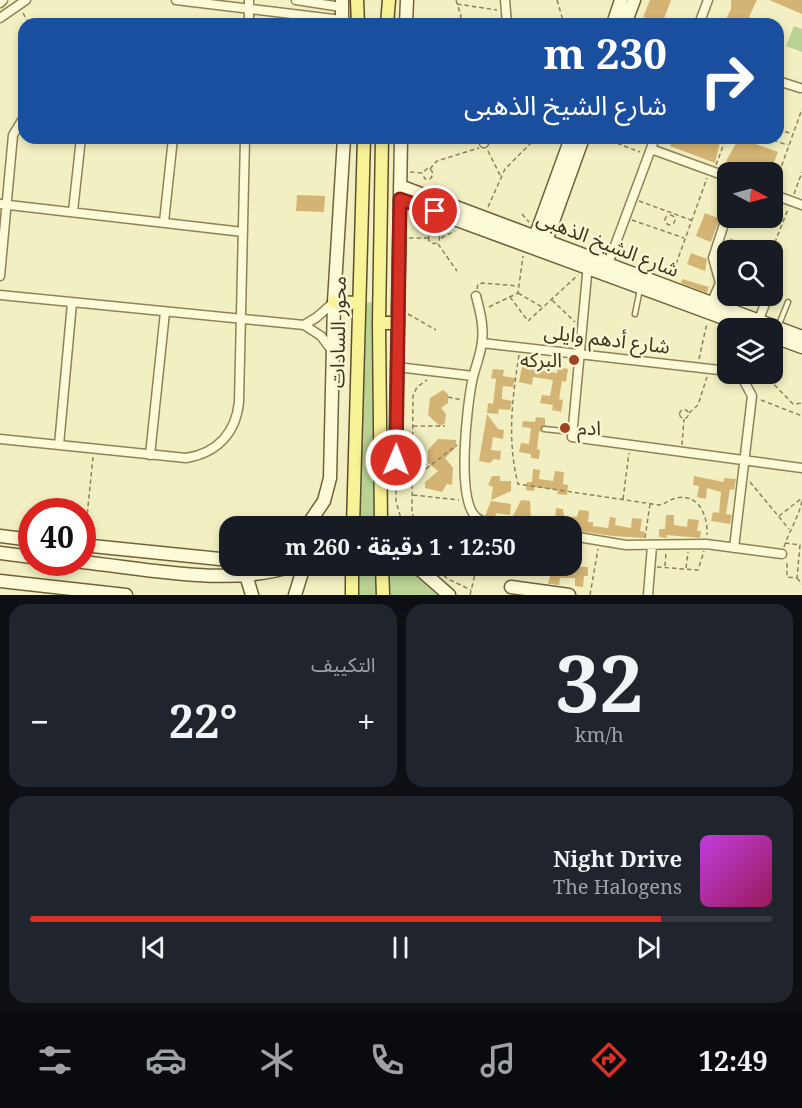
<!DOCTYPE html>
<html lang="ar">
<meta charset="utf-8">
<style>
body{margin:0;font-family:"Noto Serif","Noto Sans Arabic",serif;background:#20242c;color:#f1f3f6;direction:rtl;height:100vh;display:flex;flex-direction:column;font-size:22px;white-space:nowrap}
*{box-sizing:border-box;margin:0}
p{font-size:20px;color:#9ea1a6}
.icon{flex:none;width:33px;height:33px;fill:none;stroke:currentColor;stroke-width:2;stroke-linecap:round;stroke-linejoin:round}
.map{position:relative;height:595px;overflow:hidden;direction:ltr}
.drawer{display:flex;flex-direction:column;gap:9px;padding:9px;background:#0d0f14;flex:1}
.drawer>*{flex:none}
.guide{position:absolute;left:18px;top:18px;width:766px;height:126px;border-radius:18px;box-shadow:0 3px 9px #0003;direction:rtl;background:#1a4fa0;color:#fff;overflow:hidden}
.needle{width:39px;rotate:96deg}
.buttons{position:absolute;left:717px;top:162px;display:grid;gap:12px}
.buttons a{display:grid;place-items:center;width:66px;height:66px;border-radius:12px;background:#171b24;box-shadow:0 3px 9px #0003;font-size:30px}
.speed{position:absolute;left:18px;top:498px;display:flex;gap:12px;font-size:30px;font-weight:700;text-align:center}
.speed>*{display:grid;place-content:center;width:78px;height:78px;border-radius:50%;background:#171b24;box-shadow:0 3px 9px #0003;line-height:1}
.speed .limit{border:9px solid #d22;background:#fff;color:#111}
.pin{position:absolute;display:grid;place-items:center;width:51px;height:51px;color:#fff;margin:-26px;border:3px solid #fff;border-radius:50%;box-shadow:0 2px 6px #0007}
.me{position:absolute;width:66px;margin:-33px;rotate:1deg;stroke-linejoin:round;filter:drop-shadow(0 0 4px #0008)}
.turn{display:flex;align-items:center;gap:21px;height:126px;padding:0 18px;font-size:27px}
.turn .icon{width:78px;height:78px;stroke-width:2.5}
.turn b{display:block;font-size:42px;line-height:51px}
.big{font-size:45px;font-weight:700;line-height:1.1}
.drawer .widget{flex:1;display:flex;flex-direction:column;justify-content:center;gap:9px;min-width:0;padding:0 21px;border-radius:18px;background:#20242c}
.drawer .dial{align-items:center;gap:0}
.dial b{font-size:78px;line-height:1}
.song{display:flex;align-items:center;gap:18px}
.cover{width:72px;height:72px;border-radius:9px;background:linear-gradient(135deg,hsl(290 70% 55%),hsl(330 70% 35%))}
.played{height:6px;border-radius:3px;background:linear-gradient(90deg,#d93025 85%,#363941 85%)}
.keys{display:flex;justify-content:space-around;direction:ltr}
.heat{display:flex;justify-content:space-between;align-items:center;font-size:33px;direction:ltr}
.drawer .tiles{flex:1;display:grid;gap:9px;grid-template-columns:1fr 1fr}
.widget:last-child{grid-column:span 2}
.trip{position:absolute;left:219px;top:516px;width:363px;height:60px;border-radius:18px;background:#171b24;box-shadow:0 3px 9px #0003;font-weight:700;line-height:60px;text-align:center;direction:rtl}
.tab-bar{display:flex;height:96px;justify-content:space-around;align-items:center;background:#090b0e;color:#9ea1a6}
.tab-bar .icon{width:42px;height:42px}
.tab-bar .current{color:#d93025}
.tab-bar b{font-size:27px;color:#f1f3f6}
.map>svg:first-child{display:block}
.green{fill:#bbd295}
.building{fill:#d4b474}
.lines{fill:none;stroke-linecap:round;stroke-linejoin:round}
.lane-casing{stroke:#8e8257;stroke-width:7}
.street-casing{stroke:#8e8257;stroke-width:11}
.secondary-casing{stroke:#70633a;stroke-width:15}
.primary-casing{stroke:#5c4e2c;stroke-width:15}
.path{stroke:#8e8257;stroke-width:1.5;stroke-dasharray:4.5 3;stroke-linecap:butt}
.lane{stroke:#fcfad7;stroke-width:4}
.street{stroke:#fcfad7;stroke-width:8}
.secondary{stroke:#fcfad7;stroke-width:12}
.primary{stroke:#f9f397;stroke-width:12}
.route-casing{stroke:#8d1f18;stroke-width:15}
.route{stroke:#d93025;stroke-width:10}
.poi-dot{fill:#a44121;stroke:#f9f7d3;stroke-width:2}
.labels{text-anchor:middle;stroke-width:5;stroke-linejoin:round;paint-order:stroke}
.street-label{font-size:20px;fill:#3d341d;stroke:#f9f7d3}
.poi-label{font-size:20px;fill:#3d341d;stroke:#f9f7d3;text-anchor:end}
</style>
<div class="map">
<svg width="802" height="595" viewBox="0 0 802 595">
<rect width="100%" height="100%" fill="#f2f0c2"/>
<path class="green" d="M794,26L802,29V52L786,46Z
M380,302L381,517L388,526H353L358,303Z
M353,566H416L449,595H352Z"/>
<path class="building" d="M650,0H671L662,24L643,17Z
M731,0H757L749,17L766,24H724L731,9Z
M769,0H802V14Z
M673,138H721L715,163L670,146Z
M739,138L778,152L772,167L775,168L773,172H757L726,161Z
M297,195L325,196L324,212L296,211Z
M705,213L723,220L717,225L711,242L696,236Z
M730,238L749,246L747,250H728V264L721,261Z
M691,253L707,259L705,271L687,264Z
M682,279L709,287L707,293L681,283Z
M523,361L533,363L532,369L557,373L558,367L568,369L566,382L562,381L559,399L563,400L561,412L552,410L553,405L540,403L542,395L550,396L553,380L533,377L532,385L519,382Z
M493,369L504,370L503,376L515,378L513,387L503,386L502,393V399L512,401L510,410L499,409L498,414L487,413L488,403L493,404L496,379L491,378Z
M443,390L448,394V403L441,408L446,414L445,423L440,426L428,415L430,398Z
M487,414L498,429L504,430L503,439L493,437L492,444L491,450L501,451L500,460L494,459L490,463L479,461Z
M536,417L545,418V425L539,432L537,449L540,450L539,459L531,458V454L519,452L521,443L529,444L531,428L522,427L523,421L535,422Z
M438,439L456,440V447L445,458L453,468L452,485L447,484L442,492L425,488V482L438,471L428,463V450Z
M533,469L540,470L539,479L553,481L555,471L564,472L563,484L568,485L567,495L557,494L558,490L535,487L534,491L526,490L527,482H532Z
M492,476H500V481H511V491L491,500L493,487L488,485Z
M694,476L724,482V478L736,479L734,490L730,489L726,514L732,515L730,524L711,521L713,512L719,513L721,492L707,488L706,499L697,497L699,486L693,485Z
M521,500L530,501L531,523L519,522L520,517L513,516Z
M491,501L511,504L510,515L496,513L495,518L485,516Z
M556,508L563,509L564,516L577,517L579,510L589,511L588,522H593V526L608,528L610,517L616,518L615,525L631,528L632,518L642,519L640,531L645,532L644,538L613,536L579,531L572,526H550V520H555Z
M666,515H674V525L687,527L688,519L699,520L697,531H701L700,538L667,535V538L659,537V529H665Z
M533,566L588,567V576H584L583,587L575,586V578H560L559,585L552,584H548L551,572L532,568Z"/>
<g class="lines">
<g class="lane-casing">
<path id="lane" d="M635,314L640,289
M778,327L788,302
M544,429L572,432"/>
</g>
<g class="street-casing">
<path id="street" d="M176,0L342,20
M296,0L341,7
M505,0L507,24
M0,3L3,0
M0,18L26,0
M249,24V0
M699,24L708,0
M778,81L800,88
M484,143L485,138
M651,149L728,177
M772,194L802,205
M0,204L243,232
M73,211L81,138
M164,222L173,138
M588,264L572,437L802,468
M608,264L655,138
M772,271V281
M0,276L13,135L24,117
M0,295L304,325L321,336L333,352
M476,296C480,311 484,326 482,341C481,354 476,365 473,377C467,403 456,499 476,517C484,525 500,525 511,526
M711,304L720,283L713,258L723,227
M758,322L768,296
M304,325L317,317L334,302
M482,343L728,371
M397,367L473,376
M0,439L186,458C218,453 236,432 239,402L245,138
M59,445L72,303
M150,455L165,312
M572,536L626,545L706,544L782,554
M734,548L752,396L744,381L735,374
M648,595L652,546"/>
</g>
<g class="secondary-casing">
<path id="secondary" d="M342,24V0
M406,24L407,0
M613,24L621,0
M625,24L634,0
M400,186L802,337
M400,199L751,328
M535,237L571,138
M546,241L583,138
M772,336L802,347
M395,480L401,138
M307,526L324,501L330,478L334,302L344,138
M0,536L32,540
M82,545L230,560
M0,553L32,557
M82,562C148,569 229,587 292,566
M416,566L449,595
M246,575L252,595
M0,581L126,595
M511,587L569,595
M295,595L304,566"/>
</g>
<g class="primary-casing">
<path id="primary" d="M357,0L358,24
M387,24L389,0
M334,302L358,303
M379,323H398
M353,526L364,138
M381,526L379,323L382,138
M382,566L383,595
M352,595V566"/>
</g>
<path class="path" d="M456,0L461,16L459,24
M557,0L564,24
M457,4L497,10
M23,13L29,24
M778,129L792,134
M603,138L640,152
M766,138L788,145
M488,151L501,177
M716,165L726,138
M430,169L437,161L479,148
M410,172L422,173L428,168L432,171L433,175L430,179H425L422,173
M774,187L802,109
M794,194L802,172
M639,201L691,220
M488,207L505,169L536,138
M522,214L529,222
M665 220a5 5 0 1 1 10 0a5 5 0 1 1-10 0Z
M632,220L684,238
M428.5 238a5.5 5.5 0 1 1 11 0a5.5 5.5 0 1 1-11 0Z
M409,238H428
M441,238L455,231
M438,244L457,271
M772,250L788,209
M671,278L707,178
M477,289L478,284L483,283L519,286
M518,293L542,307
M510,297L528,321L578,275
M552,300L575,322
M489,307L518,293L523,256
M408,314L436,330
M519,355C512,400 507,440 518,484L659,505C665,504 669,500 676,498C699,493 708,516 707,535
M699,359L707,323
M764,374L793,404L802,403
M752,379L753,374
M448,397L462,400
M761,400L802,416
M679.5 414a4.5 4.5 0 1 1 9 0a4.5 4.5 0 1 1-9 0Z
M689,413L698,405L707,377
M413,426H445
M682,445L684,419
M414,478L457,445
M750,482L789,529
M396,490V501L403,526
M413,495L459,500
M623,499L629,453
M779,516L802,498
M415,526L412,511L413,396L417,387L427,380
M85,536L93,457
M645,538L650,504
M785,543L800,545L797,578L787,577V562
M784,547C789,531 798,519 802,501
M432,566L448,579L471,590
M449,566L450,567
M665,566L666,553
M657,567L698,570L704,551
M686,568L688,552
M797,578L802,584
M470,595L477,566
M590,595L598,549"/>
<use href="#lane" class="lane"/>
<use href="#street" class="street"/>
<use href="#secondary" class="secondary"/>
<use href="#primary" class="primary"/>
</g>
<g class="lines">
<g class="route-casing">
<path id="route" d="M396,460L400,199L435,211"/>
</g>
<use href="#route" class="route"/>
</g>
<g class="poi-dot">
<circle cx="574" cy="360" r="6"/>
<circle cx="565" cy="428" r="6"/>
</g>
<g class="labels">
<g class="street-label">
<text transform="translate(608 244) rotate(21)" y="7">شارع الشيخ الذهبى</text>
<text transform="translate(338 332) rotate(-89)" y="7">محور السادات</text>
<text transform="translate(607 339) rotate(7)" y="7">شارع أدهم وايلى</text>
</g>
<g class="poi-label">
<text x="562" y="367">البركه</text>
<text x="577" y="435" text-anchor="start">ادم</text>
</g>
</g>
</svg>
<div class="buttons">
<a><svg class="needle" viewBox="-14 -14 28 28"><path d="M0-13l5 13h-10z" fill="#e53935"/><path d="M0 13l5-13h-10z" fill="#9ea1a6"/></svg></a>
<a><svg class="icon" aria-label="search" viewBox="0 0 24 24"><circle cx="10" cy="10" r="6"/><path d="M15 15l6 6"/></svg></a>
<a><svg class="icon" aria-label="layers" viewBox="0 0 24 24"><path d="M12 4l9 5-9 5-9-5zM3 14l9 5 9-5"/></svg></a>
</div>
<div class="speed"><div class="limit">40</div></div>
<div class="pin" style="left:435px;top:211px;background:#d93025"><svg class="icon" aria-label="arrive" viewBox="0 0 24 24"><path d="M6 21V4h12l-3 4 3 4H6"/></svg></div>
<svg class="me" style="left:396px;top:460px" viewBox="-20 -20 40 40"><circle r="17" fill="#d93025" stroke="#fff" stroke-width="3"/><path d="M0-11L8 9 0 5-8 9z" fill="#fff"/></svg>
<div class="trip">12:50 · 1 دقيقة · 260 m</div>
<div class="guide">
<div class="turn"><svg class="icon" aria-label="right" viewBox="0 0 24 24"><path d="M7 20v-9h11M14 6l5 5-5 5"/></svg><div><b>230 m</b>شارع الشيخ الذهبى</div></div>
</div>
</div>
<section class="drawer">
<div class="tiles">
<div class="widget dial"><b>32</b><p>km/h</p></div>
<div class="widget"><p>التكييف</p>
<div class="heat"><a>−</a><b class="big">22°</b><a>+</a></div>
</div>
<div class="widget">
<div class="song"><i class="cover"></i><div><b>Night Drive</b><p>The Halogens</p></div></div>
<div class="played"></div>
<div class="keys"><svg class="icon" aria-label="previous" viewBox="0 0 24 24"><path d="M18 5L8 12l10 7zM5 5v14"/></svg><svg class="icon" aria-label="pause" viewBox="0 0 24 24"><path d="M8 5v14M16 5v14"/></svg><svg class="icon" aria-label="next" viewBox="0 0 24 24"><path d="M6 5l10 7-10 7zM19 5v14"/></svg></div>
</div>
</div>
</section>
<nav class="tab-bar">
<b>12:49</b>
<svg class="icon current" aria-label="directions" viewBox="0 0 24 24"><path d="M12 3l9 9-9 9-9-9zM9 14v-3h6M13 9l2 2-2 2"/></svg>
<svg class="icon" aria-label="music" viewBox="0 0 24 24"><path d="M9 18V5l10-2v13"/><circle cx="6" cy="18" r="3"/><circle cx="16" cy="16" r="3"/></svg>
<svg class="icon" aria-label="phone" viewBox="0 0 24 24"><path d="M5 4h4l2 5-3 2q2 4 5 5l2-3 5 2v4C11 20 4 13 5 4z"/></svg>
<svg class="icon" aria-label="climate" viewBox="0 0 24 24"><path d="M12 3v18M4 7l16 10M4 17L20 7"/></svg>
<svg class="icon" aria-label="car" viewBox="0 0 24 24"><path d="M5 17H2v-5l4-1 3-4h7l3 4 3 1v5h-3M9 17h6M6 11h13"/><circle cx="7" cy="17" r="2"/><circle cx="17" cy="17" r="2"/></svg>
<svg class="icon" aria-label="filters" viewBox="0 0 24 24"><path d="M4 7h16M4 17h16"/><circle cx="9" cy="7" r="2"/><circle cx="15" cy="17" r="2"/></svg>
</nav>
